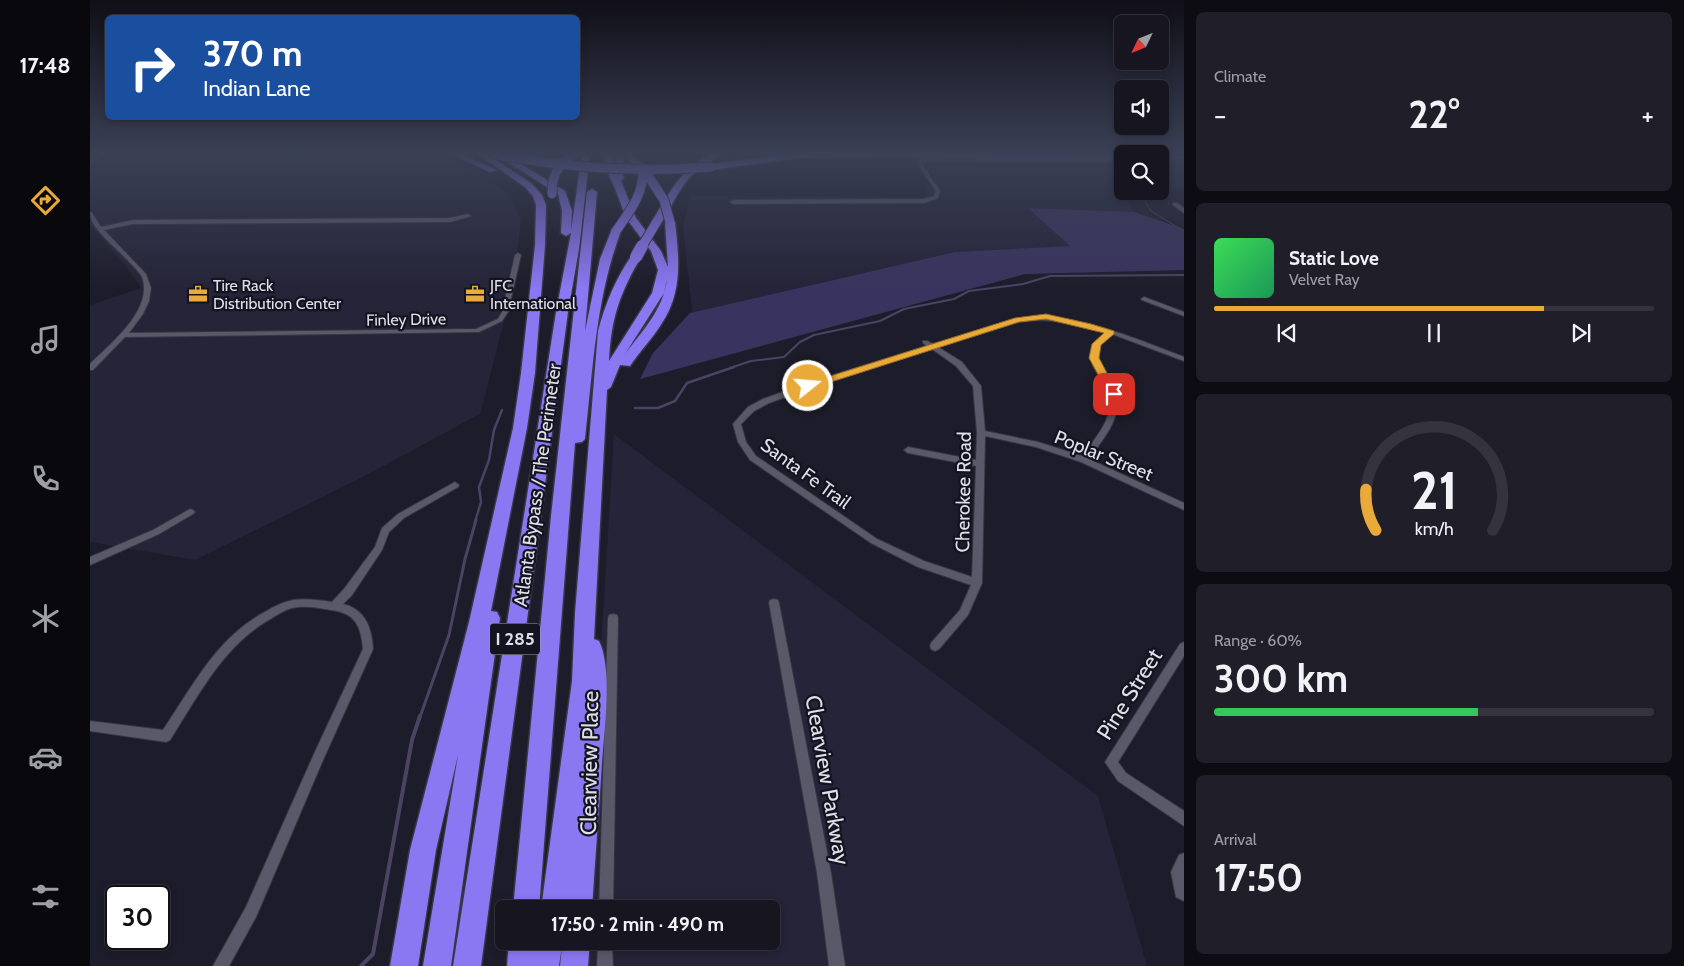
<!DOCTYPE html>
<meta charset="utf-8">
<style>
body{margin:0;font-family:Cabin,sans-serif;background:#1f1e29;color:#f1f3f6;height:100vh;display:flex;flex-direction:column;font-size:19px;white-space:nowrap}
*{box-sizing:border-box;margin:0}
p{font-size:16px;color:#9e9fa5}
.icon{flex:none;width:28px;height:28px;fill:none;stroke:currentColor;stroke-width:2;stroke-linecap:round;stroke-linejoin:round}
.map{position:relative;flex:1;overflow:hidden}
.panel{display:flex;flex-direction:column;gap:12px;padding:12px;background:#0c0c12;width:500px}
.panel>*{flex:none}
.banner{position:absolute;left:15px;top:15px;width:475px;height:105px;border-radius:8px;box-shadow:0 2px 8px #0003,0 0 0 1px #35343e;background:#1a4fa0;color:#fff;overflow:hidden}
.needle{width:32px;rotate:227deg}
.controls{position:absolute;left:1024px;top:15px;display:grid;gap:10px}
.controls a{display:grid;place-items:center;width:55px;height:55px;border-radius:8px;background:#161520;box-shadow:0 2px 8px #0003,0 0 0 1px #35343e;font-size:25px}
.speed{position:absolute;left:15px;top:885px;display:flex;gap:10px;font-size:25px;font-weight:700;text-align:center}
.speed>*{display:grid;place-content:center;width:65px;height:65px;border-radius:50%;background:#161520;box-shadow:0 2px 8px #0003,0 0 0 1px #35343e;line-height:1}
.speed .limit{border:2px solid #111;border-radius:8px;background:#fff;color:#111}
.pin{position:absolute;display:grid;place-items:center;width:42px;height:42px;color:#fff;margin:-21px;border-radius:10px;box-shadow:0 2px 8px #0006}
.me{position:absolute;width:55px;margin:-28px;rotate:73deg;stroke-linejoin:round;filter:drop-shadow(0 0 4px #0008)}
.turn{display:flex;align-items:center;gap:18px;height:105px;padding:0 15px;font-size:22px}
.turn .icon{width:65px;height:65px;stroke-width:2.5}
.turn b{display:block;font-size:35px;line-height:42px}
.big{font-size:38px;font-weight:800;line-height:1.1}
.panel .card{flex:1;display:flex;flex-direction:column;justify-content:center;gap:8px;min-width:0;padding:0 18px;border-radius:8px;background:#1f1e29}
.panel .dial{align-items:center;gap:0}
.dial svg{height:130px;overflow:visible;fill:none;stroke:#35343e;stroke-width:7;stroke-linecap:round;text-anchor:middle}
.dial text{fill:#f1f3f6;stroke:none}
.song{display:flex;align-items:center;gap:15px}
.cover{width:60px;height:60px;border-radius:8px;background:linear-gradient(135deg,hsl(130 70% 55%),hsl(150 70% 35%))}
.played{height:5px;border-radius:2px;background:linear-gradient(90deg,#eaaa39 75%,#35343e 75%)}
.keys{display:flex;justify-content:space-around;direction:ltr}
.heat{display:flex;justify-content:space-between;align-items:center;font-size:28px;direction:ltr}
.charge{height:8px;border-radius:4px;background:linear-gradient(90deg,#34c759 60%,#35343e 0)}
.trip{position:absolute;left:405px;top:900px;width:285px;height:50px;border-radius:8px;background:#161520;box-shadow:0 2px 8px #0003,0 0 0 1px #35343e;font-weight:800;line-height:50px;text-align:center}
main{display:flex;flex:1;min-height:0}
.menu{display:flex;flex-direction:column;width:90px;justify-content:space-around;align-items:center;background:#09080d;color:#9e9fa5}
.menu .icon{width:35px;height:35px}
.menu .current{color:#eaaa39}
.menu b{font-size:22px;color:#f1f3f6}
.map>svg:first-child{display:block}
.built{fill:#252438}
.green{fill:#39345f}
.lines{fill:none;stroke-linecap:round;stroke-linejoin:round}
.stream-far4{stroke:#4a4364;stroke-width:1}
.stream-far3{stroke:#4a4364;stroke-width:2}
.stream-far2{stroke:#4a4364;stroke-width:2.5}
.stream-far1{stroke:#4a4364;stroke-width:3}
.stream{stroke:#4a4364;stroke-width:4}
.street-casing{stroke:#373642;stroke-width:2}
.secondary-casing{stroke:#373642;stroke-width:3}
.highway-casing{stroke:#373642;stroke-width:3}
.street{fill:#595969;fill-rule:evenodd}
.secondary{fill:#595969;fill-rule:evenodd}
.highway{fill:#8a77f2;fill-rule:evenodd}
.highway-bridge-far1-casing{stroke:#373642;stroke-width:11;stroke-linecap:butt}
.highway-bridge-casing{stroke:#373642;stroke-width:14;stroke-linecap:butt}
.highway-bridge-far1{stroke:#8a77f2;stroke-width:9}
.highway-bridge{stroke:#8a77f2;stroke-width:12}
.route{fill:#eaaa39;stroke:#986e25}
.labels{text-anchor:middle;stroke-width:4.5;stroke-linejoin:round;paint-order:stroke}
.far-poi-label{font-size:16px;fill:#e0e0ea;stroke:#141320;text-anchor:start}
.far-street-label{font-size:16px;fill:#e0e0ea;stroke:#141320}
.shield{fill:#141320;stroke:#a3a2ad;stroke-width:1}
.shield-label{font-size:18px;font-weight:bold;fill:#e0e0ea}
.street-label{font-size:19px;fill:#e0e0ea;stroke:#141320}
.near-street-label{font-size:22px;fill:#e0e0ea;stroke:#141320}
</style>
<main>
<nav class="menu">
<b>17:48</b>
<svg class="icon current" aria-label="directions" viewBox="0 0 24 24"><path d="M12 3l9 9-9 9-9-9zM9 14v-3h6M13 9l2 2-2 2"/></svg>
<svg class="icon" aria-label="music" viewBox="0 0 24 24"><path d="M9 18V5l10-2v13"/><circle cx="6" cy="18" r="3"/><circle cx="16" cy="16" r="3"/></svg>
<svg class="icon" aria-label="phone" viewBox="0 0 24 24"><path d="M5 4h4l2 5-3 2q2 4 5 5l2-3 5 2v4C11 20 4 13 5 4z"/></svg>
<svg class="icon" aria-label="climate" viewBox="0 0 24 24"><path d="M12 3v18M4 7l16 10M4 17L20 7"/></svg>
<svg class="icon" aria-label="car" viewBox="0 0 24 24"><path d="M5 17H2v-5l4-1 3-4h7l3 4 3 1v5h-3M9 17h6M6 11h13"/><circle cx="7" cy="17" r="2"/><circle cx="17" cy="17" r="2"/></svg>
<svg class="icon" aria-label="filters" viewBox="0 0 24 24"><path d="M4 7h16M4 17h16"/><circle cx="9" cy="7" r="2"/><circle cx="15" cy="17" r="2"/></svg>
</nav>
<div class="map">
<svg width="1094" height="966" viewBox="0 0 1094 966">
<rect width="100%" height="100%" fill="#1d1c2a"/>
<path class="built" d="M0,153H341L370,164L417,192L431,220L424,284L390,414L271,478L105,560L0,542V305L51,288L35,265L0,225Z
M1094,157V189L1070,188V158Z
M821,159L948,162L1032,160V191H1034L1044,212L939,208L981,247L865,252L600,313L602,310L593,226L600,195L835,198L838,180Z
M524,434L1008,796L1057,966H491L493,941H681V909H495Z"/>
<path class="green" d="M938,208L1044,212L1094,229V270L935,274L550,379L563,353L600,313L865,252L980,246Z"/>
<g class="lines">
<path class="stream-far4" d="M1048,191L1061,211L1094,231"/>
<path class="stream-far3" d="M640,368L661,361L694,357L710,342L724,335L790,321L814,309L864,299L879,291L933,284L960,276L1094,275"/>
<path class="stream-far2" d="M545,408H568L585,401L597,383L644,367
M385,522L391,502L389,487L399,460L404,430L412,410"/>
<path class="stream-far1" d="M330,717L359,635L375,559L386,520"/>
<path class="stream" d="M271,966L283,954L322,740L330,716"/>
<g class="street-casing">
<path id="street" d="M12,153H16L0,164V161Z
M179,153H185L199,157L197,158Z
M830,160L832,161L835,169L850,191L848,198L835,203L643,204L640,202L643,200L834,199L844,196L846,191L831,169L828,161Z
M1083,203H1087L1094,208V213L1083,205Z
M0,212L2,213L11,227L43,220L360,218L378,214L381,216L360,222L43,224L14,230L56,274L61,288L59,301L53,314L39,333L386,329L408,319L412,312L425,255L428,253L431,255L418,312L412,321L389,332L35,337L3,370H0V364C20,344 64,310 52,277C48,269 23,246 15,238C9,231 0,223 0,212Z
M1054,297L1094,312V316L1052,300L1051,299Z
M949,316C1001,319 1046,339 1094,357V361L1022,334C1018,337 1013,341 1010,345C998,361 1031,386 1027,409C1024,428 1009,444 999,459L1094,503V510L991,462L946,447L895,436L892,583L878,615L849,649L845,651L841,649L840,646L841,643L870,610L881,585L828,567L781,543L660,460L648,442L643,424L658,407L673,399L715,384L837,346L833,343V341H837L843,344L926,319ZM949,320C972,321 994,325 1016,332C1012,336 1005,341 1002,346C994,366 1020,383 1020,403C1020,423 1003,441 992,456L948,442L895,431L891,386L872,362L848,347L929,322ZM842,349L866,366L883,386L887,433L886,460L818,447L814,450L818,453L886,466L882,577L834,561L787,539L666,456L656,442L651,424L664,411L679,403L721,388Z
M365,482L369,485L368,487L314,518L299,532L292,550L262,595L253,604C275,609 282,628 283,649L233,760L166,917L139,966H123L156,907L224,754L273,649C271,625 265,613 241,610C229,608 215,605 202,608C195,610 188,614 182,618C134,644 108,696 80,740L76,742L0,731V721L73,730C102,687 127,637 175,612C183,607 193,602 203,600C216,598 229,600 242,602L254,589L285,547L292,528L308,514Z
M100,509L103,510L105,512L103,514L69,534L0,565V557L63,530Z
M684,599L688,600L689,603L741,873L755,966H739L727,873L679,603L680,600Z
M523,614L527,615L528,618L523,909H509L518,618L519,615Z
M1094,642V656L1028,762L1036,773L1094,811V826L1028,781L1015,762L1090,644Z
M1094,853V901L1086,897L1081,872L1089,855Z
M508,941H522L523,966H507Z"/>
</g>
<g class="secondary-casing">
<path id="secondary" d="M1094,155V159L1070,160V156Z
M838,157L1032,158V162L838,161L830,163L827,161Z"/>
</g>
<g class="highway-casing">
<path id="highway" d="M358,153H368L407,170L400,172Z
M386,153H395L441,183L452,195L456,205L455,245L445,373L437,428L401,611L407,612L410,618L361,966H333L368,755L346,850L328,966H300L320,850L379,622L423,428L431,373L445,245L446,205L443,196L435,187Z
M492,153H500L489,249L478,312L391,966H363L466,312L481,233L476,236L471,233L472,211L468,194L419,163L426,161L475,191L482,211L481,231Z
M513,153H521L524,166L528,153H540L557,168L550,170L535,157L531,169L534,178L531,181L546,218L571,251L578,267L575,222L580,219L585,222C589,258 593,291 572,323C563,338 550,351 540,366L530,365L521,387L517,390L504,639L509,641C523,668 514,732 512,763C509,812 505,860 502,909H451L482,681L485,613L508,331C515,304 526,278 542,255H550L551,257C530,293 521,318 519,361L562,293L568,270L561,251L536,218L525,188L516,169ZM577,279C573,310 553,330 535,354L574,293Z
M623,153H633C626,160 615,163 607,170C590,185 582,206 570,225H562L561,223C578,195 591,167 623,153Z
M709,153H1032L1033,154L1032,159L925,160L807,156L710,158L621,170L617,167L621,164Z
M1064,153H1073L1070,156V154Z
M502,189L507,192L495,331L510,259L522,229H530L531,231C506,297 503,369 495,439L492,442L485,443L449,909H423L461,516L497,192Z
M419,941H500L498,966H470L472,946L469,966H417Z"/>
</g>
<use href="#street" class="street"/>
<use href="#secondary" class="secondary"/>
<use href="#highway" class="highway"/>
<g class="highway-bridge-far1-casing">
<path id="highway-bridge-far1" d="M400,153C474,168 546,173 621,167
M553,168L574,200L580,222
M462,194C462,174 468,163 486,153
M526,231C540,211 554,194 553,168
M551,248L566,223"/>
</g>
<g class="highway-bridge-casing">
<path id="highway-bridge" d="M546,257L552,246"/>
</g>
<use href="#highway-bridge-far1" class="highway-bridge-far1"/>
<use href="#highway-bridge" class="highway-bridge"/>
</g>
<linearGradient id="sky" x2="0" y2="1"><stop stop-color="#100f17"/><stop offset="0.53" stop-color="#3a4055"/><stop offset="1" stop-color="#3a4055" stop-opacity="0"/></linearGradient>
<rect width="1094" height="288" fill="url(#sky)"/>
<path class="route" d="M956,314L1001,324L1024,331V334L1011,345L1009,358L1028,394L1027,396H1020L999,358L1002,344L1014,333L956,319L929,322L722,388H715L714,386L715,384L925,318Z"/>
<defs>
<g id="office-bare" transform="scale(1.5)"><path d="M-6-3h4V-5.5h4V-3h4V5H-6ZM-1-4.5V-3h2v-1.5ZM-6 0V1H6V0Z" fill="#eaaa39" stroke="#141320" stroke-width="2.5" paint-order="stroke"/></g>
</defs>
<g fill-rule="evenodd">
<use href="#office-bare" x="108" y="294"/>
<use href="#office-bare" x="385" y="294"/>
</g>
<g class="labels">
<g class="far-poi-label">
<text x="123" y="291">Tire Rack<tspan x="123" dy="18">Distribution Center</tspan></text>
<text x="400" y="291">JFC<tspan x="400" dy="18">International</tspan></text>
</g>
<g class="far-street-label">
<text transform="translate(316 319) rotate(-1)" y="6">Finley Drive</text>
</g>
<rect class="shield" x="400" y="623.5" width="50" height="31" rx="4"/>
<g class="shield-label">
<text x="425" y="645">I 285</text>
</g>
<g class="street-label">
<text transform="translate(1014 455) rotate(22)" y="7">Poplar Street</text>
<text transform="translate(716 473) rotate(36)" y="7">Santa Fe Trail</text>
<text transform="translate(447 485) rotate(-82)" y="7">Atlanta Bypass / The Perimeter</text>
<text transform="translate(873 492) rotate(-89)" y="7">Cherokee Road</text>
</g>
<g class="near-street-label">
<text transform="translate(1039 694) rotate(-58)" y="8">Pine Street</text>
<text transform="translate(499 763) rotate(-89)" y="8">Clearview Place</text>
<text transform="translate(738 780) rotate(80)" y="8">Clearview Parkway</text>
</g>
</g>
</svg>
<div class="controls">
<a><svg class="needle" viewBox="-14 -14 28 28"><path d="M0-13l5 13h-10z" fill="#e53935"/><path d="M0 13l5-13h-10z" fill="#9e9fa5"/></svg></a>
<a><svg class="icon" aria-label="sound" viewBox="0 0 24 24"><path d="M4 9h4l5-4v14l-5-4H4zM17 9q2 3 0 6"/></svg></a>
<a><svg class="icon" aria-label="search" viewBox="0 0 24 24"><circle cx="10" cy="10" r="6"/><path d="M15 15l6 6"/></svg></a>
</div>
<div class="speed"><div class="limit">30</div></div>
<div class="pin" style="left:1024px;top:394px;background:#d93025"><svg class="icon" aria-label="arrive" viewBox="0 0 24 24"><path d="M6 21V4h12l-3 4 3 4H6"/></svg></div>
<svg class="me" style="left:718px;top:386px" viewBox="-20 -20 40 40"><circle r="17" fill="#eaaa39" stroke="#fff" stroke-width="3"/><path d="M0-11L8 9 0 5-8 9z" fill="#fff"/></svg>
<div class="trip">17:50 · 2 min · 490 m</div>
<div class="banner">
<div class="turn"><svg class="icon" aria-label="right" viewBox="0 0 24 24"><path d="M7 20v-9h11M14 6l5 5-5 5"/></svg><div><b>370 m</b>Indian Lane</div></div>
</div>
</div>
<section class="panel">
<div class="card"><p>Climate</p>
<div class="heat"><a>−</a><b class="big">22°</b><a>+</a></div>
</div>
<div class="card">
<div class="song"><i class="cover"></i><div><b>Static Love</b><p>Velvet Ray</p></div></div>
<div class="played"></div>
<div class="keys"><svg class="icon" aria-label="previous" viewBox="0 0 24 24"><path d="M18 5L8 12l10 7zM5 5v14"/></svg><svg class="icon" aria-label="pause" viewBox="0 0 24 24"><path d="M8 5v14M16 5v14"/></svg><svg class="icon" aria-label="next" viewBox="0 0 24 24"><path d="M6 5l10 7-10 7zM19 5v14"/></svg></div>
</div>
<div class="card dial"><svg viewBox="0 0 100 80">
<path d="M14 69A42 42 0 1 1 86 69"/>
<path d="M14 69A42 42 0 0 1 8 44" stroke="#eaaa39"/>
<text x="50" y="56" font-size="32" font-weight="700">21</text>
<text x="50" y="72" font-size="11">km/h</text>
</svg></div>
<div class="card"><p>Range · 60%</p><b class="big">300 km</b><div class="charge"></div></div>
<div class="card"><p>Arrival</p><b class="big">17:50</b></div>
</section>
</main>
